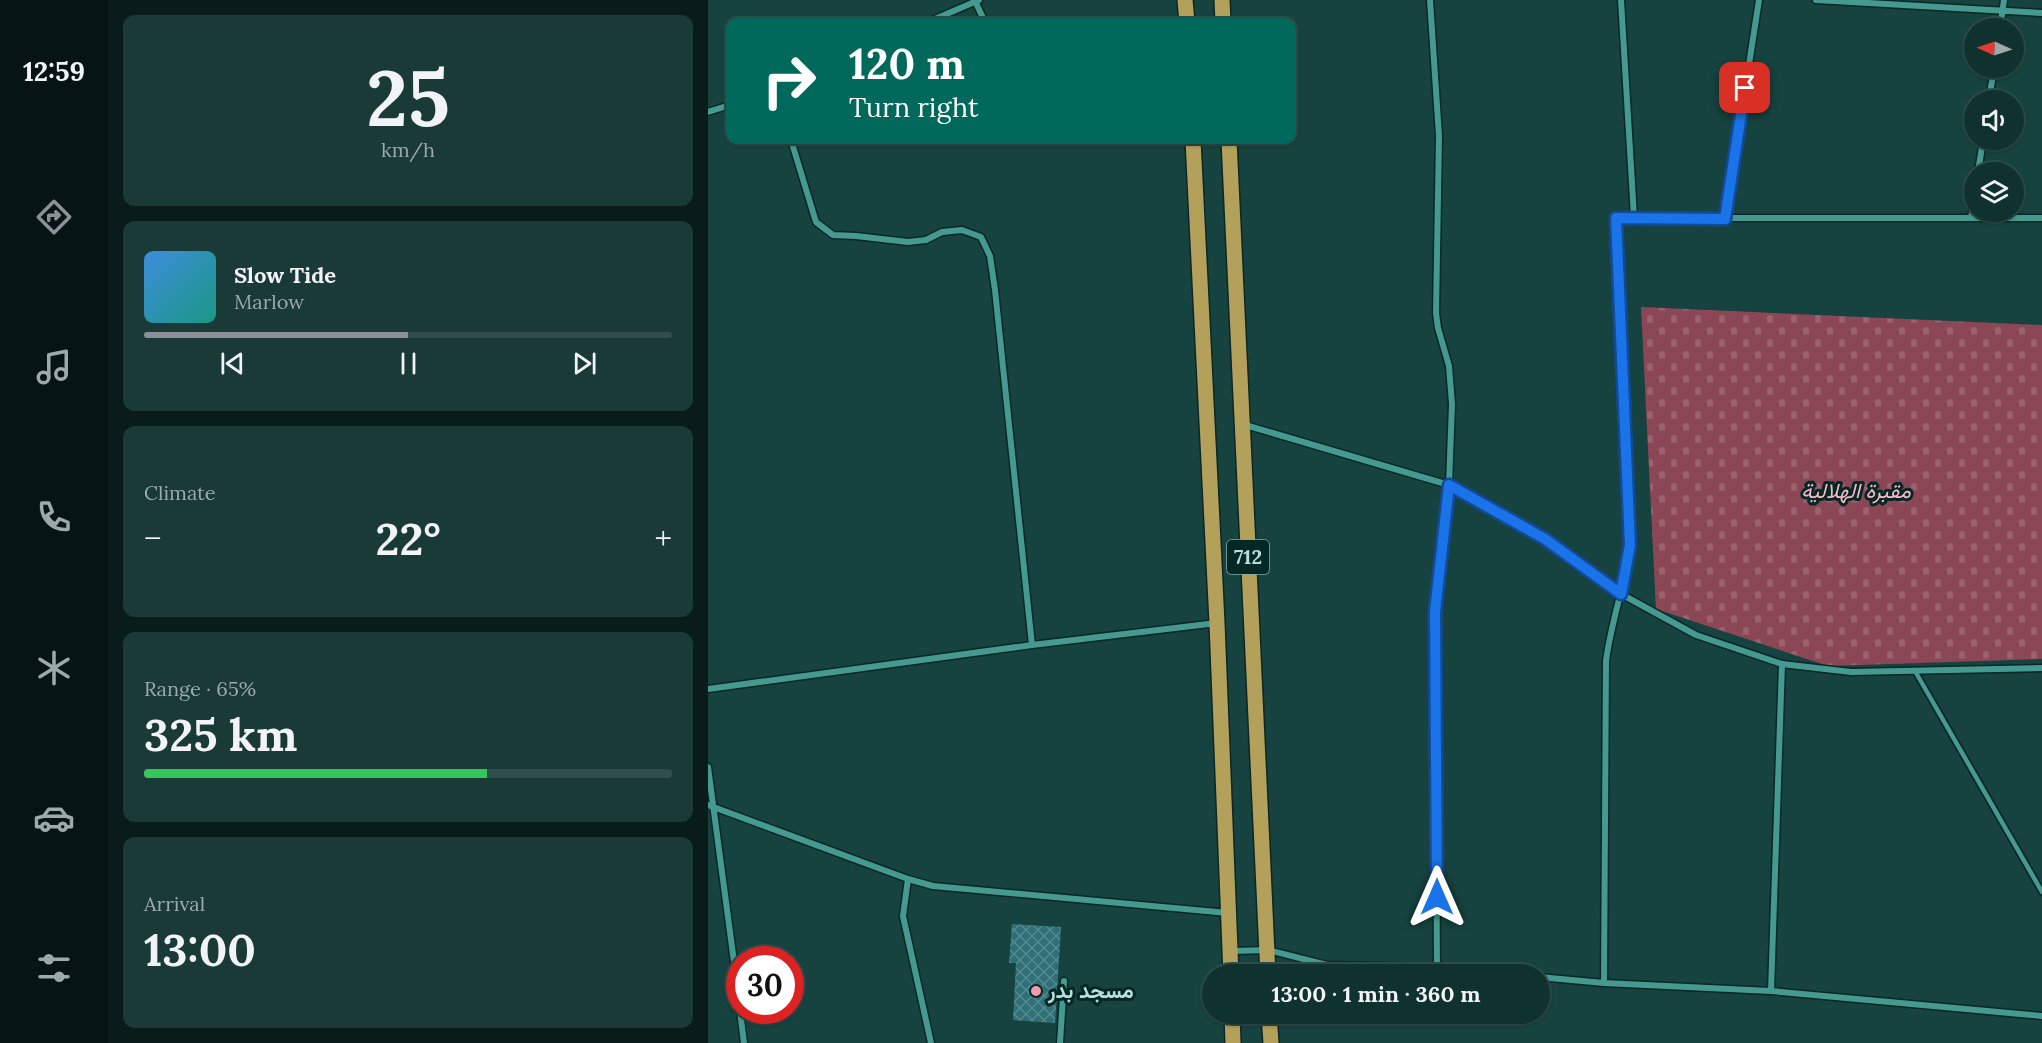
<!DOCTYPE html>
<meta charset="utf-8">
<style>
body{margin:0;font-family:Lora,Vazirmatn,serif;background:#193a37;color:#f1f3f6;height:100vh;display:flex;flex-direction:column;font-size:22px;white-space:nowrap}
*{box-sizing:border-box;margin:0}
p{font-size:20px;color:#9caaaa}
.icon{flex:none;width:33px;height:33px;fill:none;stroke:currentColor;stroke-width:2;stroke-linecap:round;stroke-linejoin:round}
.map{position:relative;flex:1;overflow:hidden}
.details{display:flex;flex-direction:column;gap:15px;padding:15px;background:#091c1a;width:600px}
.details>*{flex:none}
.hud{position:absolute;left:18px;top:18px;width:570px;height:126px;border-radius:12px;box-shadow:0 2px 4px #0004,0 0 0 2px #304d4b;background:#00695c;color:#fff;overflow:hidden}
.needle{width:39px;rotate:273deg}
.buttons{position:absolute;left:1256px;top:18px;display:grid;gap:12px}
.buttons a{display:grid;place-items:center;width:60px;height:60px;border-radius:50%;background:#10322f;box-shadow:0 2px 4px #0004,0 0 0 2px #304d4b;font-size:30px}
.speed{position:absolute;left:18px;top:946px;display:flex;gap:12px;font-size:30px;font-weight:700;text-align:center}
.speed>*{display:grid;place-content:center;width:78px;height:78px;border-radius:50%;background:#10322f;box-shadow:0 2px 4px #0004,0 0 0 2px #304d4b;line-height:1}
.speed .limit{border:9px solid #d22;background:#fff;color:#111}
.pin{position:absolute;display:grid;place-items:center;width:51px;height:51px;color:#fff;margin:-26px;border-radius:12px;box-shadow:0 3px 9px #0006}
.me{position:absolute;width:66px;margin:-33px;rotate:0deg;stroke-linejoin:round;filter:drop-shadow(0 0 4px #0008)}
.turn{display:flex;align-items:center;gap:21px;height:126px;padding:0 24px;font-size:27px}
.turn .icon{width:78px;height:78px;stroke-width:2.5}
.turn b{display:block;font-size:42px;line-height:51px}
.big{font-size:45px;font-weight:700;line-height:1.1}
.details .card{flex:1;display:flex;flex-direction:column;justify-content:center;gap:9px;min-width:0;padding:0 21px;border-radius:12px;background:#193a37}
.details .dial{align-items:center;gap:0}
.dial b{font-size:78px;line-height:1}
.song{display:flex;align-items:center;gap:18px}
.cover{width:72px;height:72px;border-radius:9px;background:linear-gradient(135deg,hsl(210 70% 55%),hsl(170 70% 35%))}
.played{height:6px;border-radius:3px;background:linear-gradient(90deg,#8c9099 50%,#304d4b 50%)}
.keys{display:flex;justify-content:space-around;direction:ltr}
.heat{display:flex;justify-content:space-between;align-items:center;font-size:33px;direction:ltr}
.charge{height:9px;border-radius:4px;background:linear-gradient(90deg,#34c759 65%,#304d4b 0)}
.trip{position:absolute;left:494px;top:964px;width:348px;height:60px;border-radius:30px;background:#10322f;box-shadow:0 2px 4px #0004,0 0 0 2px #304d4b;font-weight:700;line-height:60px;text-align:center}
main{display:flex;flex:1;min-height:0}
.tabs{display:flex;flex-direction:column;width:108px;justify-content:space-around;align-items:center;background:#061413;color:#9caaaa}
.tabs .icon{width:42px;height:42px}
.tabs .on{color:#8c9099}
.tabs b{font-size:27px;color:#f1f3f6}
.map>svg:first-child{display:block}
.cemetery{fill:url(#cemetery-stones)}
.building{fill:url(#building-cross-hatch)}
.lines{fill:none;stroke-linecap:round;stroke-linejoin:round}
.service-casing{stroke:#0c2725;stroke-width:8}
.minor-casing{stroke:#0c2725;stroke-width:9}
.primary-casing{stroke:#0c2725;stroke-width:18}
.service{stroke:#449990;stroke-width:4.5}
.minor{stroke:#449990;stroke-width:6}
.primary{stroke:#b3a05b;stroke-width:15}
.route-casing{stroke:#114b97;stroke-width:15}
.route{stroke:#1a73e8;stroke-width:10}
.poi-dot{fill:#f39aac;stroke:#032825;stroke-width:2}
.labels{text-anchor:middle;stroke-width:6;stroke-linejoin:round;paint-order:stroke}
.shield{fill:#032825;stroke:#82a8a4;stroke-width:1.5}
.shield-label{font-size:20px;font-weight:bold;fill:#b8dfda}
.park-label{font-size:21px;font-style:italic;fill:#feb7c4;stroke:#032825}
.poi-label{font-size:21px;font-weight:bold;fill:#b8dfda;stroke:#032825;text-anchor:start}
</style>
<main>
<nav class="tabs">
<b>12:59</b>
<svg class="icon on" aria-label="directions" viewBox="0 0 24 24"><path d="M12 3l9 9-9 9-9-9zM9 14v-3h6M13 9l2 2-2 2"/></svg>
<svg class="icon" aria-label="music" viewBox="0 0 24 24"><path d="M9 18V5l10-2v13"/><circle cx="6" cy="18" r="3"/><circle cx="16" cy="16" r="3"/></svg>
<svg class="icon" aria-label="phone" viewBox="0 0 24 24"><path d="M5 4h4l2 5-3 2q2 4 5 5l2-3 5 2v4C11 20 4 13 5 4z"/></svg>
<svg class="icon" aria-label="climate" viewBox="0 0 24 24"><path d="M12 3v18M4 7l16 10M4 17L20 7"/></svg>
<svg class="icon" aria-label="car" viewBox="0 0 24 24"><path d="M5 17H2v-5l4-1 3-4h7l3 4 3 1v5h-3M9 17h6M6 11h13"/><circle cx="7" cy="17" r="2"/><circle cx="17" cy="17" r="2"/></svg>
<svg class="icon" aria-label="filters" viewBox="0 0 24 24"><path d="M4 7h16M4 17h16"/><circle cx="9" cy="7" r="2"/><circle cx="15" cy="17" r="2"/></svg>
</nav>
<section class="details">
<div class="card dial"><b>25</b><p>km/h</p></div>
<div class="card">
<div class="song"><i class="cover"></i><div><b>Slow Tide</b><p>Marlow</p></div></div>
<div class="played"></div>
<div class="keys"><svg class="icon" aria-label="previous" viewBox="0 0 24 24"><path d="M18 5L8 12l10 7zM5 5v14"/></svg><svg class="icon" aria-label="pause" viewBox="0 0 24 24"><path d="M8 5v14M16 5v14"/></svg><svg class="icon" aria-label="next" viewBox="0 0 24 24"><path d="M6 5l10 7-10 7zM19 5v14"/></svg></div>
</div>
<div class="card"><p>Climate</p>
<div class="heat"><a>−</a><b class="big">22°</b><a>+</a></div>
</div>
<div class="card"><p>Range · 65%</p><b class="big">325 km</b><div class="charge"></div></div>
<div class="card"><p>Arrival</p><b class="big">13:00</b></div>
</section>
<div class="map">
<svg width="1334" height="1043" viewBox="0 0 1334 1043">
<defs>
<pattern id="cemetery-stones" width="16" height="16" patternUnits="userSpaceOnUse" patternTransform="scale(1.5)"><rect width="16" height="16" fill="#8c4757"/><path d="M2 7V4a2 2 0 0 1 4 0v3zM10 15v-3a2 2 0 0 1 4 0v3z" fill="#9a616f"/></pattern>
<pattern id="building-cross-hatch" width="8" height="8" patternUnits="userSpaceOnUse" patternTransform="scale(1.5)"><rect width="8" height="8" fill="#2f6f77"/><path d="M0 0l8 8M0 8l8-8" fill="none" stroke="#548a90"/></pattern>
</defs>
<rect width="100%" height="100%" fill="#16433f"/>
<path class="cemetery" d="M933,307L1334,325V659L1120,666L948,609Z"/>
<path class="building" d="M304,924L353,927L347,1023L305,1020L308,963H301Z"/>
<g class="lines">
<g class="service-casing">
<path id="service" d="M1207,671L1334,892"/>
</g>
<g class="minor-casing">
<path id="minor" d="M722,0L731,136L728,313L730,328L741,366L744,404L741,485L727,611L729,967
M913,0L926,217
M1108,0L1334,13
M267,1L277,22
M220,22L271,0
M1292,28L1296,0
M1281,100L1286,68
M0,112L22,105
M83,140L108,222L125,235L148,236L200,242L218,240L234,232L254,230L273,237L282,256L287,290L324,645
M1270,172L1275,140
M1263,218L1266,201
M1017,219L1051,0
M534,424L741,485L837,539L913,594L988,635L1074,664L1143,672L1334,668
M0,689L324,645L509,623
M0,767L32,1007
M0,805L200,879L225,886L520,913
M200,879L195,916L223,1043
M524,951L560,950L619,965L729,967L812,975
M590,975L618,966
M831,977L896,983L1063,991L1334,1016
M896,983L898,661C903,622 917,585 922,545L907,218H1334
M1063,991L1074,664
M32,1011L36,1043
M352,1043L356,981"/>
</g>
<g class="primary-casing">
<path id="primary" d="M477,0L479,22
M514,0L515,22
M485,140L509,623L523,975
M521,140L560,975
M524,1014L525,1043
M561,1014L563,1043"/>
</g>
<use href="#service" class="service"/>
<use href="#minor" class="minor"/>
<use href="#primary" class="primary"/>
</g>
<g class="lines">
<g class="route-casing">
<path id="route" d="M729,897L727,612L741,485L837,539L913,594L922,545L908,218L1017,219L1037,88"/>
</g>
<use href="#route" class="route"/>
</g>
<circle class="poi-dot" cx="328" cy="991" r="6"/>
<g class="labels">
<rect class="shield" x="519" y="540" width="42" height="34" rx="4.5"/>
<g class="shield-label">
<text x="540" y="564">712</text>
</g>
<g class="park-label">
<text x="1148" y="498">مقبرة الهلالية</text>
</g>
<g class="poi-label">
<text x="340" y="998">مسجد بدر</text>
</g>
</g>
</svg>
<div class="buttons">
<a><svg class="needle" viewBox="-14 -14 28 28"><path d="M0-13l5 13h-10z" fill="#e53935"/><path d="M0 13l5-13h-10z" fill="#9caaaa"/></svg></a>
<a><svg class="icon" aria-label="sound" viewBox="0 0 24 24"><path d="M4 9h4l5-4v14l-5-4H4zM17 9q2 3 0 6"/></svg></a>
<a><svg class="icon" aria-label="layers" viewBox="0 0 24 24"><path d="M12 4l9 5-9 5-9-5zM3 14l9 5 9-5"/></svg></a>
</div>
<div class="speed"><div class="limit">30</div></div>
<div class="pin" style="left:1037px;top:88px;background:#d93025"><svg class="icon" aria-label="arrive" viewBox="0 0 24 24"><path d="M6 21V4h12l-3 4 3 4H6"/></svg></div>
<svg class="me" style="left:729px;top:897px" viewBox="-20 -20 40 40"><path d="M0-17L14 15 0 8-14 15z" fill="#1a73e8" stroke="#fff" stroke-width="4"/></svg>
<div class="trip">13:00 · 1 min · 360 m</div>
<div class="hud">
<div class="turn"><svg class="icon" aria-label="right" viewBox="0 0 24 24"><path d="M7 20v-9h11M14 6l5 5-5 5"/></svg><div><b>120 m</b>Turn right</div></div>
</div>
</div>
</main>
